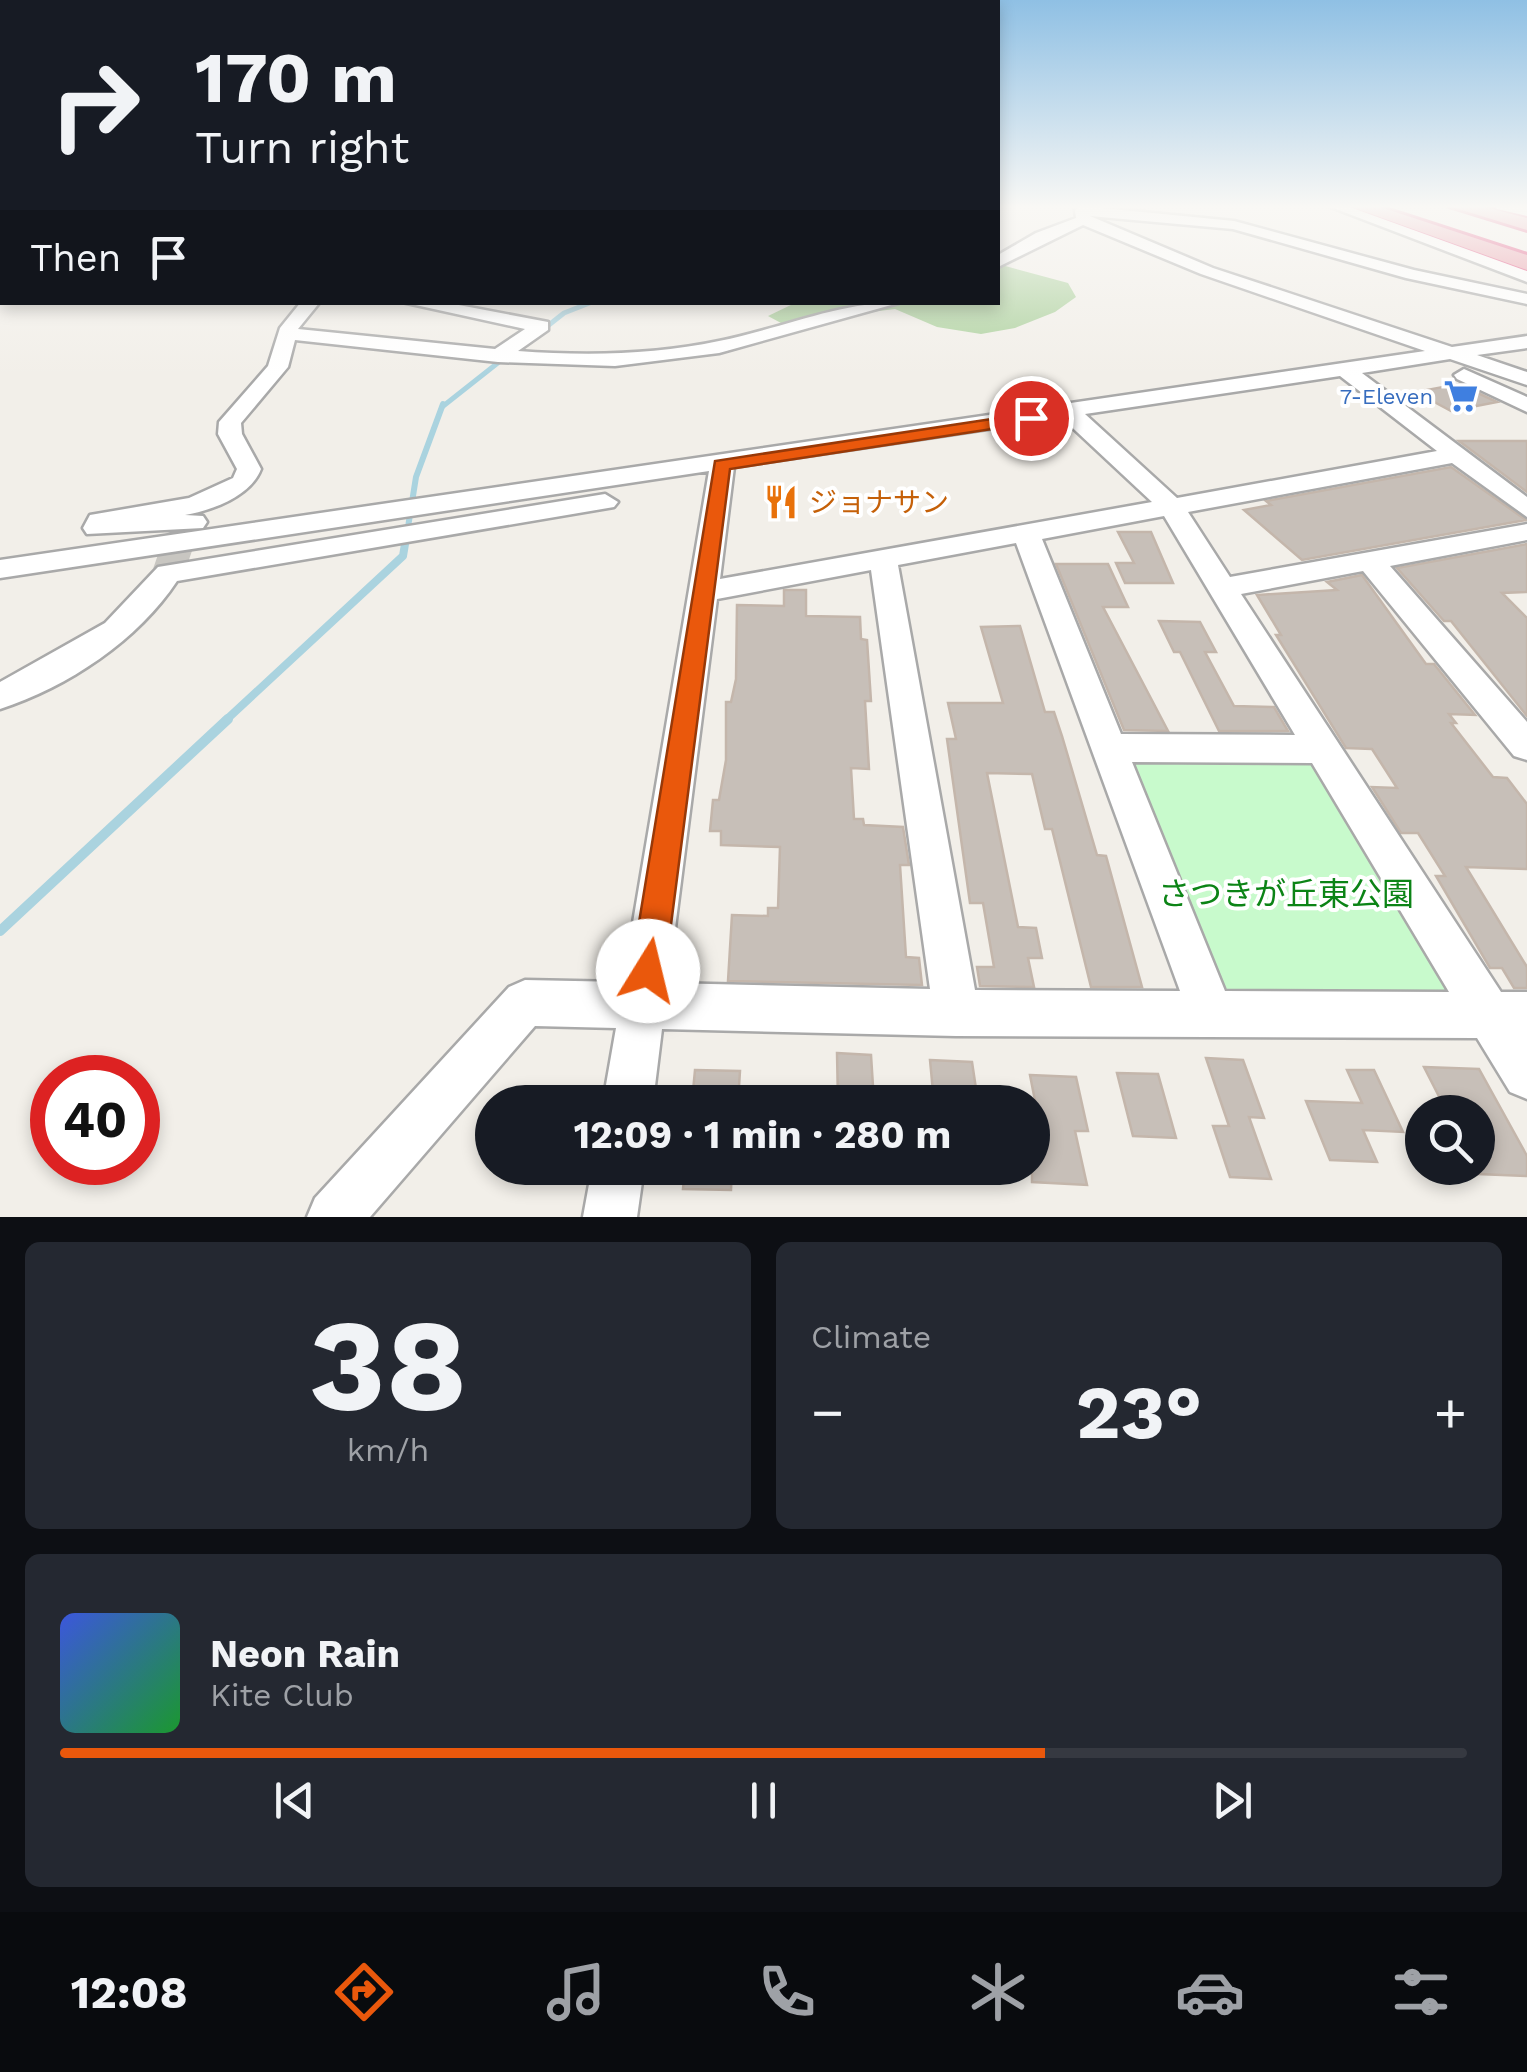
<!DOCTYPE html>
<meta charset="utf-8">
<style>
body{margin:0;font-family:"Work Sans","Noto Sans JP",sans-serif;background:#242831;color:#f1f3f6;height:100vh;display:flex;flex-direction:column;font-size:38px;white-space:nowrap}
*{box-sizing:border-box;margin:0}
p{font-size:32px;color:#9ea1a6}
.icon{flex:none;width:55px;height:55px;fill:none;stroke:currentColor;stroke-width:2;stroke-linecap:round;stroke-linejoin:round}
.map{position:relative;height:1217px;overflow:hidden}
.sheet{display:flex;flex-direction:column;gap:25px;padding:25px;background:#0d0f14;flex:1}
.sheet>*{flex:none}
.top-card{position:absolute;left:0px;top:0px;width:1000px;height:305px;box-shadow:0 5px 15px #0003;background:#171b24;color:#f1f3f6;overflow:hidden}
.controls{position:absolute;left:1405px;top:1095px;display:grid;gap:20px}
.controls a{display:grid;place-items:center;width:90px;height:90px;border-radius:50%;background:#171b24;box-shadow:0 5px 15px #0003;font-size:50px}
.speed{position:absolute;left:30px;top:1055px;display:flex;gap:20px;font-size:50px;font-weight:700;text-align:center}
.speed>*{display:grid;place-content:center;width:130px;height:130px;border-radius:50%;background:#171b24;box-shadow:0 5px 15px #0003;line-height:1}
.speed .limit{border:15px solid #d22;background:#fff;color:#111}
.pin{position:absolute;display:grid;place-items:center;width:85px;height:85px;color:#fff;margin:-42px;border:5px solid #fff;border-radius:50%;box-shadow:0 2px 10px #0007}
.me{position:absolute;width:110px;margin:-55px;rotate:9deg;stroke-linejoin:round;filter:drop-shadow(0 0 8px #0008)}
.turn{display:flex;align-items:center;gap:35px;height:210px;padding:0 30px;font-size:45px}
.turn .icon{width:130px;height:130px;stroke-width:2.5}
.turn b{display:block;font-size:70px;line-height:85px}
.then{display:flex;align-items:center;height:95px;padding:0 30px;background:#0003;gap:20px;font-size:38px}
.big{font-size:75px;font-weight:700;line-height:1.1}
.sheet .tile{flex:1;display:flex;flex-direction:column;justify-content:center;gap:15px;min-width:0;padding:0 35px;border-radius:15px;background:#242831}
.sheet .dial{align-items:center;gap:0}
.dial b{font-size:130px;line-height:1}
.song{display:flex;align-items:center;gap:30px}
.cover{width:120px;height:120px;border-radius:15px;background:linear-gradient(135deg,hsl(230 70% 55%),hsl(130 70% 35%))}
.played{height:10px;border-radius:5px;background:linear-gradient(90deg,#ea580c 70%,#363941 70%)}
.keys{display:flex;justify-content:space-around;direction:ltr}
.heat{display:flex;justify-content:space-between;align-items:center;font-size:55px;direction:ltr}
.sheet .tiles{flex:1;display:grid;gap:25px;grid-template-columns:1fr 1fr}
.tile:last-child{grid-column:span 2}
.trip{position:absolute;left:475px;top:1085px;width:575px;height:100px;border-radius:50px;background:#171b24;box-shadow:0 5px 15px #0003;font-weight:700;line-height:100px;text-align:center}
.tab-bar{display:flex;height:160px;justify-content:space-around;align-items:center;background:#090b0e;color:#9ea1a6}
.tab-bar .icon{width:70px;height:70px}
.tab-bar .on{color:#ea580c}
.tab-bar b{font-size:45px;color:#f1f3f6}
.map>svg:first-child{display:block}
.forest{fill:#add19e}
.park{fill:#c8facc}
.lines{fill:none;stroke-linecap:round;stroke-linejoin:round}
.stream-far3{stroke:#aad3df;stroke-width:5}
.stream-far2{stroke:#aad3df;stroke-width:6}
.stream-far1{stroke:#aad3df;stroke-width:8}
.stream{stroke:#aad3df;stroke-width:10}
.building{fill:#c7bfb8;stroke:#c4b6ab;stroke-width:2.5}
.minor-tunnel-far1{stroke:#c8c6c1;stroke-width:25;stroke-dasharray:25 12;stroke-linecap:butt}
.minor-tunnel{stroke:#c8c6c1;stroke-width:31;stroke-dasharray:31 15;stroke-linecap:butt}
.minor-casing{stroke:#a9a9a9;stroke-width:5}
.highway-casing{stroke:#dc2a67;stroke-width:6}
.minor{fill:#fff;fill-rule:evenodd}
.highway{fill:#e892a2;fill-rule:evenodd}
.route{fill:#ea580c;stroke:#983908;stroke-width:2.5}
.labels{text-anchor:middle;stroke-width:8;stroke-linejoin:round;paint-order:stroke}
.far-shop-label{font-size:22px;fill:#366cbe;stroke:#fff;text-anchor:end}
.food-label{font-size:28px;fill:#c56008;stroke:#fff;text-anchor:start}
.near-park-label{font-size:32px;fill:#0c8416;stroke:#fff}
</style>
<div class="map">
<svg width="1527" height="1217" viewBox="0 0 1527 1217">
<rect width="100%" height="100%" fill="#f2efe9"/>
<path class="forest" d="M998,264L1068,283L1076,297L1055,312L1015,328L981,334L937,327L895,309L781,323L768,316L795,303L998,302Z"/>
<path class="park" d="M1304,754L1323,765L1456,987L1450,1001L1235,994L1213,980L1128,759Z"/>
<g class="lines">
<path class="stream-far3" d="M540,332L564,313L592,302
M442,407L504,358"/>
<path class="stream-far2" d="M405,546L416,477L443,404"/>
<path class="stream-far1" d="M225,721L403,556L405,544"/>
<path class="stream" d="M0,931L228,719"/>
</g>
<path class="building" d="M1459,384L1497,402L1451,411L1416,392Z
M1459,441H1527V492Z
M1451,467L1526,520L1302,560L1244,510L1271,505L1266,501Z
M1118,532H1151L1173,583H1125L1116,563H1134Z
M1527,544V592L1502,593L1527,618V716L1451,621H1444L1397,568Z
M1056,564H1108L1128,607H1103L1168,731L1124,730Z
M1362,575L1426,664H1434L1475,715L1449,714L1456,723H1451L1493,777L1507,778L1527,804V869L1466,867L1527,967V988H1514L1502,968H1490L1436,876H1445L1418,833H1401L1372,787L1397,788L1372,749L1346,748L1276,635H1281L1257,595L1337,590L1327,582Z
M784,590H806V616L860,617L861,639L867,640L871,701H865L869,769L851,768L854,819H863L864,825L903,827L909,865H900L906,957L919,958L922,985L728,981L732,915L768,916V908H778L780,847L721,845V831H710L713,800H719L726,760V702H731L736,679L737,605L784,606Z
M1159,621L1200,622L1216,652H1205L1234,706L1274,707L1288,731H1219L1180,652H1174Z
M1020,626L1045,712H1054L1062,736L1097,855L1106,856L1142,987H1091L1052,829H1045L1032,774L987,773L1018,927L1036,928L1042,958H1028L1034,987L980,986L977,967H994L983,903H970L947,739H956L948,703H1003L981,627Z
M837,1053L871,1055L874,1102H838Z
M1206,1058L1243,1060L1264,1118L1249,1117L1271,1179L1230,1177L1213,1126H1229Z
M930,1060L972,1062L978,1102H934Z
M1424,1067L1479,1069L1527,1156V1176L1478,1174V1112H1447Z
M695,1070L740,1071L738,1102H692Z
M1347,1070H1374L1403,1132L1363,1130L1377,1162L1330,1160L1306,1101L1362,1103Z
M1117,1073L1158,1074L1176,1138L1133,1136Z
M1030,1075L1076,1077L1088,1131H1075L1087,1185L1032,1182V1115L1038,1116Z
M685,1168H732L731,1190L683,1189Z"/>
<g class="lines">
<path class="minor-tunnel-far1" d="M178,546L188,517"/>
<path class="minor-tunnel" d="M168,573L178,544"/>
<g class="minor-casing">
<path id="minor" d="M1082,206L1234,221L1414,270L1527,294V304L1406,278L1233,229L1090,216L1213,268L1452,347L1527,336V348L1477,355L1527,372V385L1450,359L1362,373L1527,497V517L1452,463L1188,512L1230,577L1527,524V540L1390,566L1527,722V760L1514,756L1363,571L1241,594L1501,992H1527V1099L1510,1092L1477,1038L956,1036L662,1029L653,1102H603L616,1028L535,1026L370,1217H307L315,1198L509,987L525,980L623,982L709,471L0,578V560L1425,351L1201,274L1083,225L998,267V255L1036,233L1076,218L1075,210ZM1340,376L1437,451L1177,498L1085,414ZM1062,418L1152,502L720,579L734,467ZM1164,516L1295,735L1121,734L1042,539ZM1016,543L1180,991L975,990L898,565ZM871,570L930,989L668,983L717,599ZM1132,762L1312,763L1449,992L1225,991Z
M1328,206H1347L1527,271V282Z
M1495,206L1527,208V216L1497,209Z
M301,302H320L298,329L495,349L525,329L402,302H443L548,322V330L518,351C586,356 653,355 719,341C780,329 839,302 902,302L719,353L615,366L498,362L295,340L288,367L241,423L242,434L261,469C251,496 213,510 185,515L203,516L207,522L203,528L87,534L83,528L90,515L189,498L233,478L237,469L218,434L219,422L268,366L280,328Z
M1464,369L1527,397V412L1457,379L1454,375Z
M605,494L618,502L614,507L177,581C138,640 68,687 0,709V682L105,623L158,567Z
M592,1168H644L637,1217H583Z"/>
</g>
<g class="highway-casing">
<path id="highway" d="M1349,206H1377L1527,255V270Z
M1449,206H1481L1527,218V230Z"/>
</g>
<use href="#minor" class="minor"/>
<use href="#highway" class="highway"/>
</g>
<linearGradient id="sky" x2="0" y2="1"><stop stop-color="#8fc0e4"/><stop offset="0.55" stop-color="#f9f8f5"/><stop offset="1" stop-color="#f9f8f5" stop-opacity="0"/></linearGradient>
<rect width="1527" height="376" fill="url(#sky)"/>
<path class="route" d="M1031,413L1037,415V422L730,469L665,971L660,983L648,988L636,983L631,971L715,461Z"/>
<defs>
<g id="supermarket-bare" transform="scale(2.7)"><path d="M-6-5.5h2.5l.6 2H6L4.5 2H-2.5L-4.4-4H-6ZM-1.5 3.2a1.3 1.3 0 1 0 .1 0ZM3 3.2a1.3 1.3 0 1 0 .1 0Z" fill="#3f7fe0" stroke="#fff" stroke-width="2.5" paint-order="stroke"/></g>
<g id="restaurant-bare" transform="scale(2.7)"><path d="M-5-6h1v4h1v-4h1v4h1v-4h1v5L-1.5 .5V6h-2V.5L-5-1ZM5-6V6H3V1.5H1.5Q1.5-4 5-6Z" fill="#e8710a" stroke="#fff" stroke-width="2.5" paint-order="stroke"/></g>
</defs>
<g fill-rule="evenodd">
<use href="#supermarket-bare" x="1461" y="396"/>
<use href="#restaurant-bare" x="781" y="502"/>
</g>
<g class="labels">
<g class="far-shop-label">
<text x="1433" y="404">7-Eleven</text>
</g>
<g class="food-label">
<text x="809" y="512">ジョナサン</text>
</g>
<g class="near-park-label">
<text x="1286" y="905">さつきが丘東公園</text>
</g>
</g>
</svg>
<div class="controls">
<a><svg class="icon" aria-label="search" viewBox="0 0 24 24"><circle cx="10" cy="10" r="6"/><path d="M15 15l6 6"/></svg></a>
</div>
<div class="speed"><div class="limit">40</div></div>
<div class="pin" style="left:1031px;top:418px;background:#d93025"><svg class="icon" aria-label="arrive" viewBox="0 0 24 24"><path d="M6 21V4h12l-3 4 3 4H6"/></svg></div>
<svg class="me" style="left:648px;top:971px" viewBox="-20 -20 40 40"><circle r="19" fill="#fff"/><path d="M0-13L10 11 0 6-10 11z" fill="#ea580c"/></svg>
<div class="trip">12:09 · 1 min · 280 m</div>
<div class="top-card">
<div class="turn"><svg class="icon" aria-label="right" viewBox="0 0 24 24"><path d="M7 20v-9h11M14 6l5 5-5 5"/></svg><div><b>170 m</b>Turn right</div></div>
<div class="then">Then<svg class="icon" aria-label="arrive" viewBox="0 0 24 24"><path d="M6 21V4h12l-3 4 3 4H6"/></svg></div>
</div>
</div>
<section class="sheet">
<div class="tiles">
<div class="tile dial"><b>38</b><p>km/h</p></div>
<div class="tile"><p>Climate</p>
<div class="heat"><a>−</a><b class="big">23°</b><a>+</a></div>
</div>
<div class="tile">
<div class="song"><i class="cover"></i><div><b>Neon Rain</b><p>Kite Club</p></div></div>
<div class="played"></div>
<div class="keys"><svg class="icon" aria-label="previous" viewBox="0 0 24 24"><path d="M18 5L8 12l10 7zM5 5v14"/></svg><svg class="icon" aria-label="pause" viewBox="0 0 24 24"><path d="M8 5v14M16 5v14"/></svg><svg class="icon" aria-label="next" viewBox="0 0 24 24"><path d="M6 5l10 7-10 7zM19 5v14"/></svg></div>
</div>
</div>
</section>
<nav class="tab-bar">
<b>12:08</b>
<svg class="icon on" aria-label="directions" viewBox="0 0 24 24"><path d="M12 3l9 9-9 9-9-9zM9 14v-3h6M13 9l2 2-2 2"/></svg>
<svg class="icon" aria-label="music" viewBox="0 0 24 24"><path d="M9 18V5l10-2v13"/><circle cx="6" cy="18" r="3"/><circle cx="16" cy="16" r="3"/></svg>
<svg class="icon" aria-label="phone" viewBox="0 0 24 24"><path d="M5 4h4l2 5-3 2q2 4 5 5l2-3 5 2v4C11 20 4 13 5 4z"/></svg>
<svg class="icon" aria-label="climate" viewBox="0 0 24 24"><path d="M12 3v18M4 7l16 10M4 17L20 7"/></svg>
<svg class="icon" aria-label="car" viewBox="0 0 24 24"><path d="M5 17H2v-5l4-1 3-4h7l3 4 3 1v5h-3M9 17h6M6 11h13"/><circle cx="7" cy="17" r="2"/><circle cx="17" cy="17" r="2"/></svg>
<svg class="icon" aria-label="filters" viewBox="0 0 24 24"><path d="M4 7h16M4 17h16"/><circle cx="9" cy="7" r="2"/><circle cx="15" cy="17" r="2"/></svg>
</nav>
